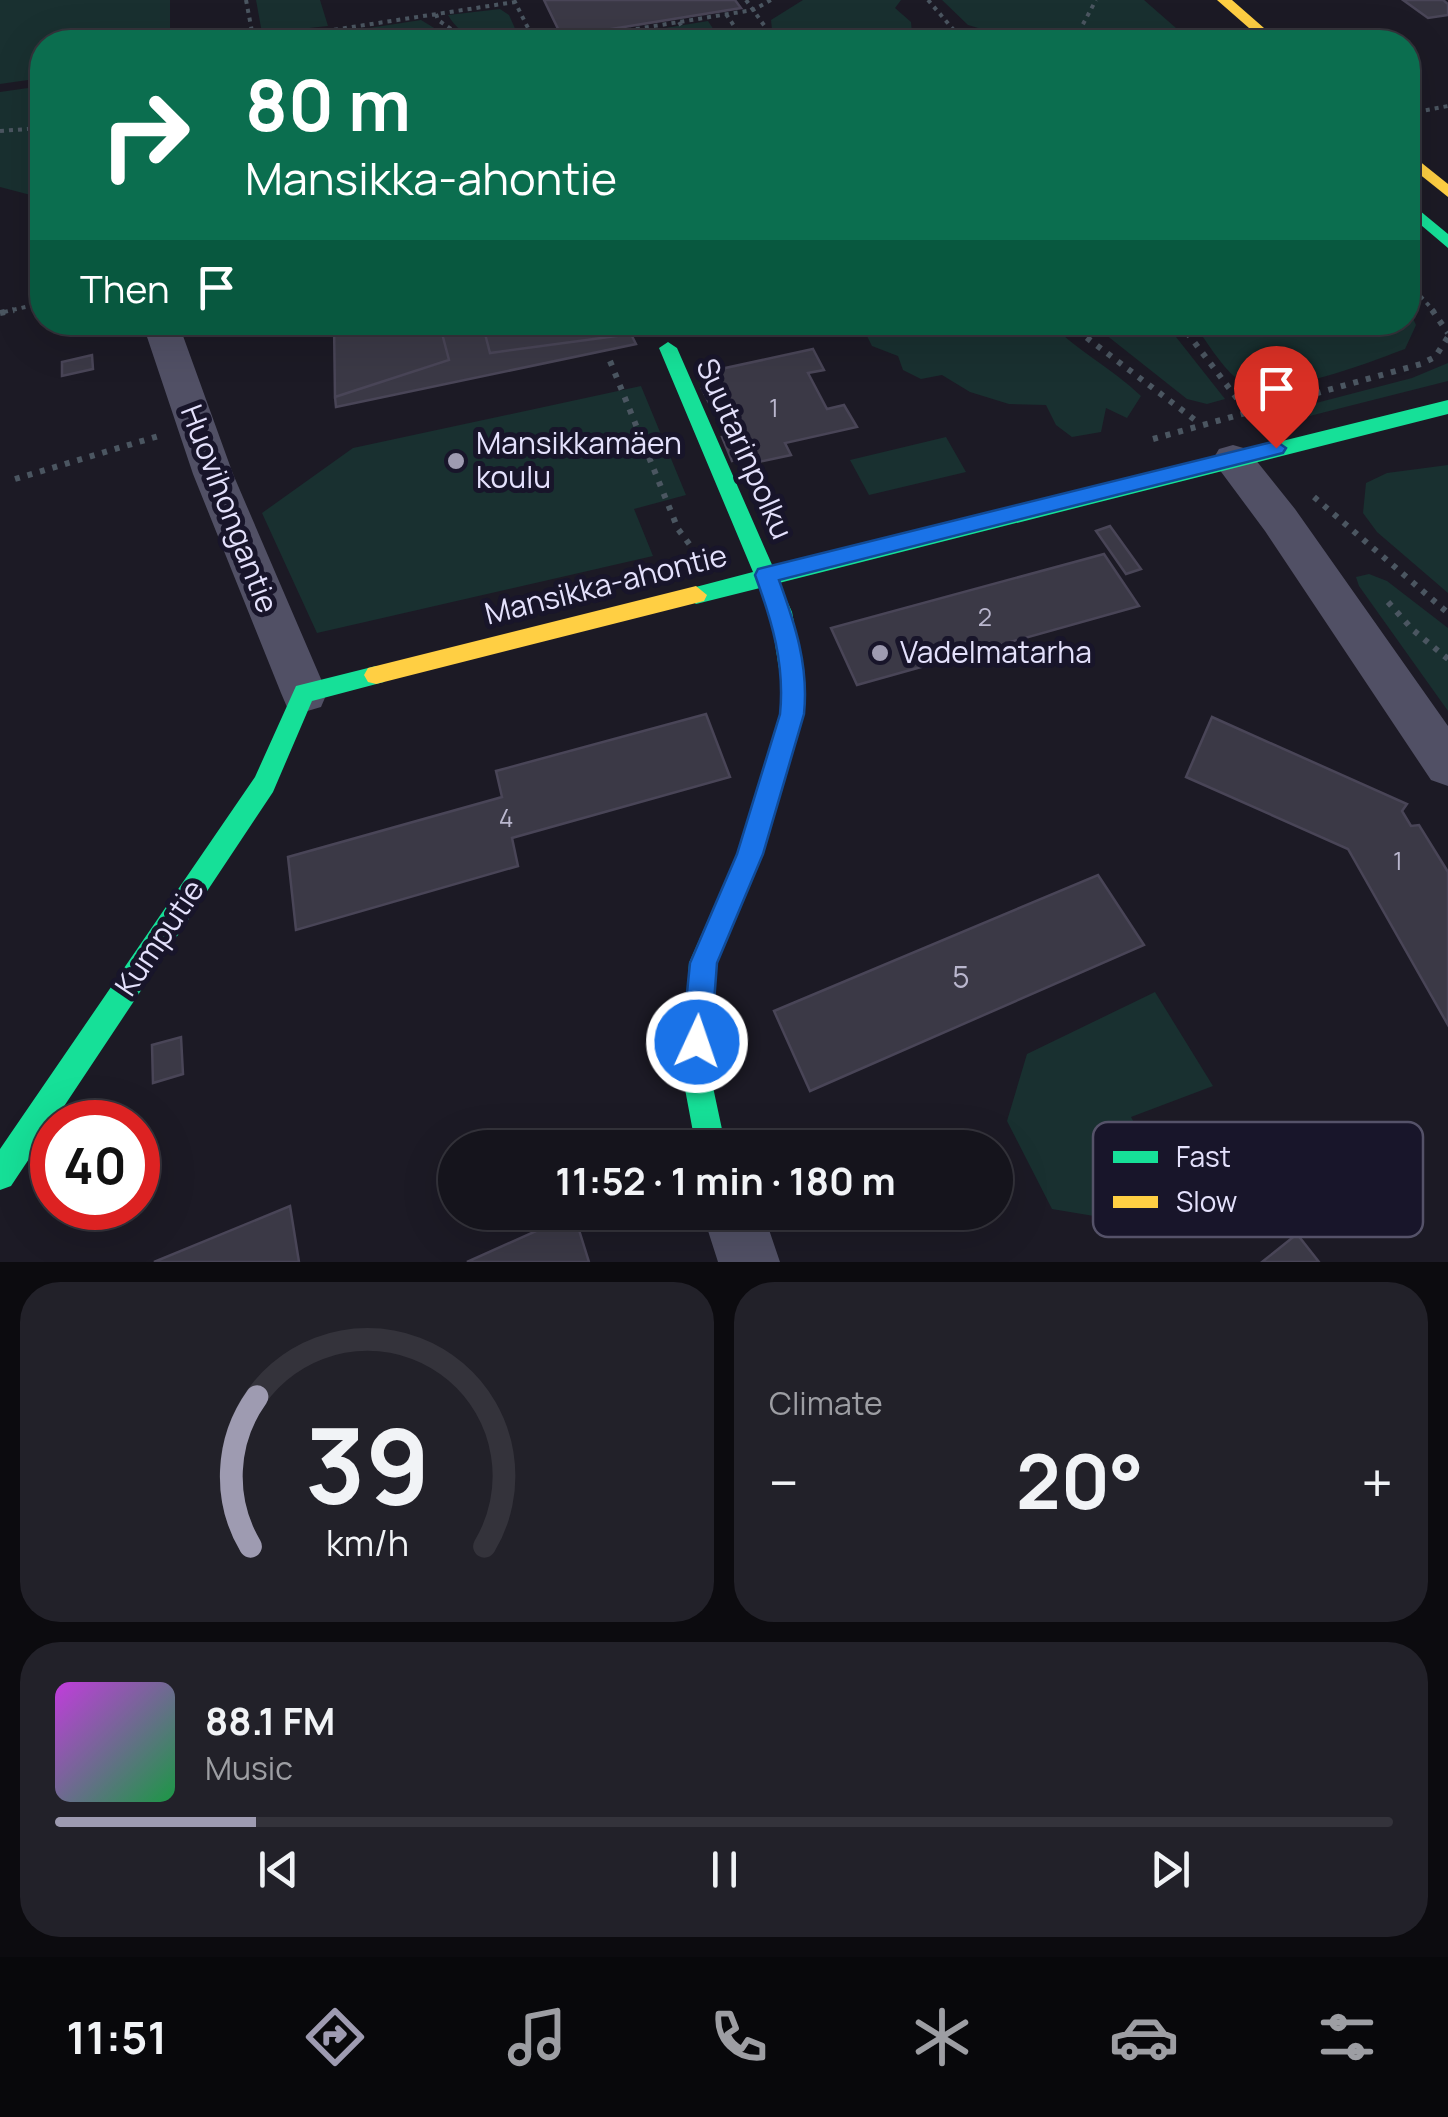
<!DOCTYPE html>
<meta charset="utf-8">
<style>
body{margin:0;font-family:Manrope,sans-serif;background:#222129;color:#f1f3f6;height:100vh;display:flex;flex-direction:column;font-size:38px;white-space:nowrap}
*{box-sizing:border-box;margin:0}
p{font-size:32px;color:#9d9ea3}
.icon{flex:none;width:55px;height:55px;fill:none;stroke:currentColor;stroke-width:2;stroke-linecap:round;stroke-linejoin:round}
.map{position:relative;height:1262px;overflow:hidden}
.drawer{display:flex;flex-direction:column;gap:20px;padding:20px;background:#0c0b0f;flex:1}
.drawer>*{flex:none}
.hud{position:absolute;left:30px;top:30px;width:1390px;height:305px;border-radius:40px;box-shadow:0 10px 40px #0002,0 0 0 2px #34333b;background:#0b6e4f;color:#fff;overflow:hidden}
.speed{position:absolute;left:30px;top:1100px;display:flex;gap:20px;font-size:50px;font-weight:700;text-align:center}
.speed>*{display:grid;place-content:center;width:130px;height:130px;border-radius:50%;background:#15141c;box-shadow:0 10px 40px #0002,0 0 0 2px #34333b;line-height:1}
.speed .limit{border:15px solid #d22;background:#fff;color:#111}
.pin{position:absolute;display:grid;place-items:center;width:85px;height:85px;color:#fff;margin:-102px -42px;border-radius:50% 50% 50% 0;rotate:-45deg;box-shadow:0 0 10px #0007}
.pin .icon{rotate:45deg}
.me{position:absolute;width:110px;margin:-55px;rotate:3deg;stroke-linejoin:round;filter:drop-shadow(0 0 8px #0008)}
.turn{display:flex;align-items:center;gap:35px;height:210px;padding:0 50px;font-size:45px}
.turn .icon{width:130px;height:130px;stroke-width:2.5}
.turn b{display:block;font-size:70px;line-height:85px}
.then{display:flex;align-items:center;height:95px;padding:0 50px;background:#0003;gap:20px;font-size:38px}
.big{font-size:75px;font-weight:700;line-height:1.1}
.drawer .card{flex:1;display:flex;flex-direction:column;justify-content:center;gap:15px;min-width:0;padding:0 35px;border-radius:40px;background:#222129}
.drawer .dial{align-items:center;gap:0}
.dial svg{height:260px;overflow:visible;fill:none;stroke:#34333b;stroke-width:7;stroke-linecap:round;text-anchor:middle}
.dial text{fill:#f1f3f6;stroke:none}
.song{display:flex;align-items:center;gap:30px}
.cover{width:120px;height:120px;border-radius:15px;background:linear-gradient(135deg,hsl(290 70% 55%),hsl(140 70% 35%))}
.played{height:10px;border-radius:5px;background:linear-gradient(90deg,#9e9bb1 15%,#34333b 15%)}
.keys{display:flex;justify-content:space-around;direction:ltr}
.heat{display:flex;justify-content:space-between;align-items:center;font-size:55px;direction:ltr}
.drawer .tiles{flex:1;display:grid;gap:20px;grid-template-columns:1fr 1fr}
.card:last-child{grid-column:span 2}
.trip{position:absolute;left:438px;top:1130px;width:575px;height:100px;border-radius:50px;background:#15141c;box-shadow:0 10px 40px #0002,0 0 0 2px #34333b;font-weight:700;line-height:100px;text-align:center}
.menu{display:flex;height:160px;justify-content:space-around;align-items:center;background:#08080b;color:#9d9ea3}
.menu .icon{width:70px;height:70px}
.menu .selected{color:#9e9bb1}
.menu b{font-size:45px;color:#f1f3f6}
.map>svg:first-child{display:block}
.green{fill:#193030}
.building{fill:#3b3946;stroke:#494557;stroke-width:2.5}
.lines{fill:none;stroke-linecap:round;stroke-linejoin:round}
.path-far1{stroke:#4b5661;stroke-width:4;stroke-dasharray:4 5;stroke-linecap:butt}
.path{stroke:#4b5661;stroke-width:6;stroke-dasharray:5 8;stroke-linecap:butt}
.street{fill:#515065;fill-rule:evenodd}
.fast{fill:#16e098;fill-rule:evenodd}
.slow{fill:#ffcf43;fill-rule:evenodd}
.route{fill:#1a73e8;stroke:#114b97;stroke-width:2.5}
.poi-dot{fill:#9e9bb1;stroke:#18152a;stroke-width:4}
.labels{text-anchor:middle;stroke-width:10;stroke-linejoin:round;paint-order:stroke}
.number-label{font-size:25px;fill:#bab7ce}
.poi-label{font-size:30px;fill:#e4e1fc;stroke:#18152a;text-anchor:start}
.street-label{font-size:30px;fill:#e4e1fc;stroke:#18152a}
.near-number-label{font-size:30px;fill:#bab7ce}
.key{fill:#18152a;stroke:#555269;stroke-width:2.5}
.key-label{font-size:28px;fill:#e4e1fc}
</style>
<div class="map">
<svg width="1448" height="1262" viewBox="0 0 1448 1262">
<rect width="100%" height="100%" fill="#1c1a25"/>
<path class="green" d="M0,0H170V42H42V78L0,84Z
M256,0H320L328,26L262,33Z
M803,0H901L895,8L911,22L912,34L903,42H798L795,37L772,30L771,20Z
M942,0H1144L1192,42H1026L968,25Z
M500,9L509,15L521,42C491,43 465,44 448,15Z
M421,20L454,40L281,42L291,40Z
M708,21L722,42H579Z
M42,86V198L0,187V92Z
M1408,308L1416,325L1405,349C1370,362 1268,403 1237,379C1220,365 1206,340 1193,323L1408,322Z
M869,322L1050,323C1077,351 1112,368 1141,396L1127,418L1106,408L1101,432L1072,437L1056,425L1046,405L1009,404L970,392L942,375L921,379L903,370L898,356L872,346L863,328Z
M1091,323H1165L1225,399L1207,404L1187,399Z
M1448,363V381L1270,426L1262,417L1412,378Z
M641,386L686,495L634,509L653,556L317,633L262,513L353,448Z
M946,437L966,472L869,495L850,460Z
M1448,465V593L1377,532L1363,513L1366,483L1387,473Z
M1369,574L1387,581L1448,628V711L1359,586L1356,577Z
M1155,992L1213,1086L1131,1117L1173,1194L1124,1221L1052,1209L1007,1121L1027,1054Z"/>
<path class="building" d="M544,0H735L741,8L562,37Z
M1403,0H1443L1448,4V15L1428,18Z
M334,322H439L449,360L335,397Z
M439,322H482L490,353L631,334L636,344L336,407L335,397L449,360Z
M482,322H621L631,334L490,353Z
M813,349L824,370L808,373L827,409L844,405L857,427L785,443L791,455L749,464L746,457L732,461L722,437L735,434L721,404L711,407L702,389L714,387L707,372Z
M92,355L93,369L62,376V362Z
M1110,526L1141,569L1126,574L1096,531Z
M1104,554L1139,606L857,685L831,628Z
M706,714L730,777L512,838L518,866L296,930L288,857L502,797L496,771Z
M1212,717L1407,804L1402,811L1411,826L1419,825L1448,872V1025L1348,849L1186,777Z
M1098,875L1144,945L810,1091L774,1011Z
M181,1037L183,1074L153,1083L152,1045Z
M290,1206L299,1262H154Z
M574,1214L589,1262H467Z
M1297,1234L1319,1262H1262Z"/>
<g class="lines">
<path class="path-far1" d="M246,0L254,42
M514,0L535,42
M746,0L776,42
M928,0L964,42
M436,14L438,20L470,42
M726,14L745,42
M679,22L692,42
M630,30L637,42
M959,34L1007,42
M254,42L515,2
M556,42L753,10L771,0
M938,42L960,39
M1083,42L1082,26L1096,0
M1417,112L1448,106
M1408,116L1420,126
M0,131L42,128
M1408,283L1435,312
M4,312L42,303"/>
<path class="path" d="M1432,310L1448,333
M0,313L14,310
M1066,322L1199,423
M1179,322L1248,413
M610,361L678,529L699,557
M1153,439L1421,364L1435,357L1448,337
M15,479L162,435
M1314,497L1448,613
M1388,602L1413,630L1448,659"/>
<path class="street" d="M142,322H178L233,474L327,693L321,707L304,712L287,707L281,693L193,474Z
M1233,445L1247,449L1295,509L1448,726V786L1431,780L1265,531L1219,469L1213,459L1219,449Z
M702,1212H763L780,1262H718Z"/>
<path class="fast" d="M1408,201L1448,234V248L1408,214Z
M668,342L677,348L773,567L1448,400V414L779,583L792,612L804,675V714L763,854L717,963L710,1073L726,1148H696L682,1073L689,963L737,854L780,714V675L770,612L760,588L696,604L685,595L688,589L753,572L659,348Z
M376,666L384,668L388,675L384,682L312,701L273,792L11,1186L0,1190V1149L255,777L296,686Z"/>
<path class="slow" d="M1217,0H1232L1280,42H1265Z
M1408,152L1448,184V197L1408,165Z
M696,586L707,595L704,601L376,684L368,682L364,675L368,668Z"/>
</g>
<path class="route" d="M1276,441L1286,448L1283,453L779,580C795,624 809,666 804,714L763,854L717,963L711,1042L707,1053L697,1057L687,1053L682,1042L690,963L737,854L780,714C785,664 772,621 755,575L758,569Z"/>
<g class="poi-dot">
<circle cx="456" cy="461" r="10"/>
<circle cx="880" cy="653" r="10"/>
</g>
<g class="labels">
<g class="number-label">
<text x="774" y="417">1</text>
<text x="985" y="626">2</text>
<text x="506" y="827">4</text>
<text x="1398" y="870">1</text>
</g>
<g class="poi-label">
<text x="476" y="454">Mansikkamäen<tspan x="476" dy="34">koulu</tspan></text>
<text x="900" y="663">Vadelmatarha</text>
</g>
<g class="street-label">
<text transform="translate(744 449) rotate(66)" y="10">Suutarinpolku</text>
<text transform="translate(229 509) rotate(69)" y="10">Huovihongantie</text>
<text transform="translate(606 585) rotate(-14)" y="10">Mansikka-ahontie</text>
<text transform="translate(160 938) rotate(-56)" y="10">Kumputie</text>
</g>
<g class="near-number-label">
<text x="961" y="988">5</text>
</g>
</g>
<rect x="1093" y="1122" width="330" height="115" rx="15" class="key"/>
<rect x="1113" y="1151" width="45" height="12" fill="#16e098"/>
<rect x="1113" y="1196" width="45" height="12" fill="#ffcf43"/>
<g class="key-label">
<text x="1176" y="1167">Fast</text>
<text x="1176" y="1212">Slow</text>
</g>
</svg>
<div class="speed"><div class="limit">40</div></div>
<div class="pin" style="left:1276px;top:448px;background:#d93025"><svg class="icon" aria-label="arrive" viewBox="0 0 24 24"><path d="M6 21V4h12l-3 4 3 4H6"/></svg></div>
<svg class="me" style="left:697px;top:1042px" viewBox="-20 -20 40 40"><circle r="17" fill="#1a73e8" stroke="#fff" stroke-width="3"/><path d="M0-11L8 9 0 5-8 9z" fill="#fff"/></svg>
<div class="trip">11:52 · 1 min · 180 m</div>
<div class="hud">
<div class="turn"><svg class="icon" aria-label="right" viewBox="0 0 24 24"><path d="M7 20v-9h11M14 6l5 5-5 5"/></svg><div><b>80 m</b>Mansikka-ahontie</div></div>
<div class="then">Then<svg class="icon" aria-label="arrive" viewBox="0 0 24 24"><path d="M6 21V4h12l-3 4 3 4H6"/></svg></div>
</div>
</div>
<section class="drawer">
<div class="tiles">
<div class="card dial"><svg viewBox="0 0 100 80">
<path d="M14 69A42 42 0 1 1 86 69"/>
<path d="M14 69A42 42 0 0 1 16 23" stroke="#9e9bb1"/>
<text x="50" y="56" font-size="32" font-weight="700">39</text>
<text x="50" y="72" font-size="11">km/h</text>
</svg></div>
<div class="card"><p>Climate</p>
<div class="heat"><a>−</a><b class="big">20°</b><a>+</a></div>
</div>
<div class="card">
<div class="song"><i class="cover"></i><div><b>88.1 FM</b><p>Music</p></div></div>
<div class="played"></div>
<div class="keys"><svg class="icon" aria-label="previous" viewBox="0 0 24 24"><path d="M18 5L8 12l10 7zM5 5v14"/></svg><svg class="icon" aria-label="pause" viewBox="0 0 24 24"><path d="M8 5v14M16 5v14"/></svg><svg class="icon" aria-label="next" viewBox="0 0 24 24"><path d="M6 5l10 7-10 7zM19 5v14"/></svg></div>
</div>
</div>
</section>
<nav class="menu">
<b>11:51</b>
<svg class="icon selected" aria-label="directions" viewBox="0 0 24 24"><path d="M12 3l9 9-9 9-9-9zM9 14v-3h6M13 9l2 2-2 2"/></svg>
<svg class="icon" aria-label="music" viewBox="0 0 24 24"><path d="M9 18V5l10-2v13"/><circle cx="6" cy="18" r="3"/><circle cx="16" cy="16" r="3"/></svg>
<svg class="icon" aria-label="phone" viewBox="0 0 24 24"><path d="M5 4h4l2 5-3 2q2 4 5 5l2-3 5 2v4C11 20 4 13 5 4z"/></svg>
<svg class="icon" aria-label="climate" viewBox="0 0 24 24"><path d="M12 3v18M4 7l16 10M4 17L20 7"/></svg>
<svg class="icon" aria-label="car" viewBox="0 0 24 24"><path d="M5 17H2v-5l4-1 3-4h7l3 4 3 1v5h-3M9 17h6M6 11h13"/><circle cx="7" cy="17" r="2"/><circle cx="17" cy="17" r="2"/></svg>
<svg class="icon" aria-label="filters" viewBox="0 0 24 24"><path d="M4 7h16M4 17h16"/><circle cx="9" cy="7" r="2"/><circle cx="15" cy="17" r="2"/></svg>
</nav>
